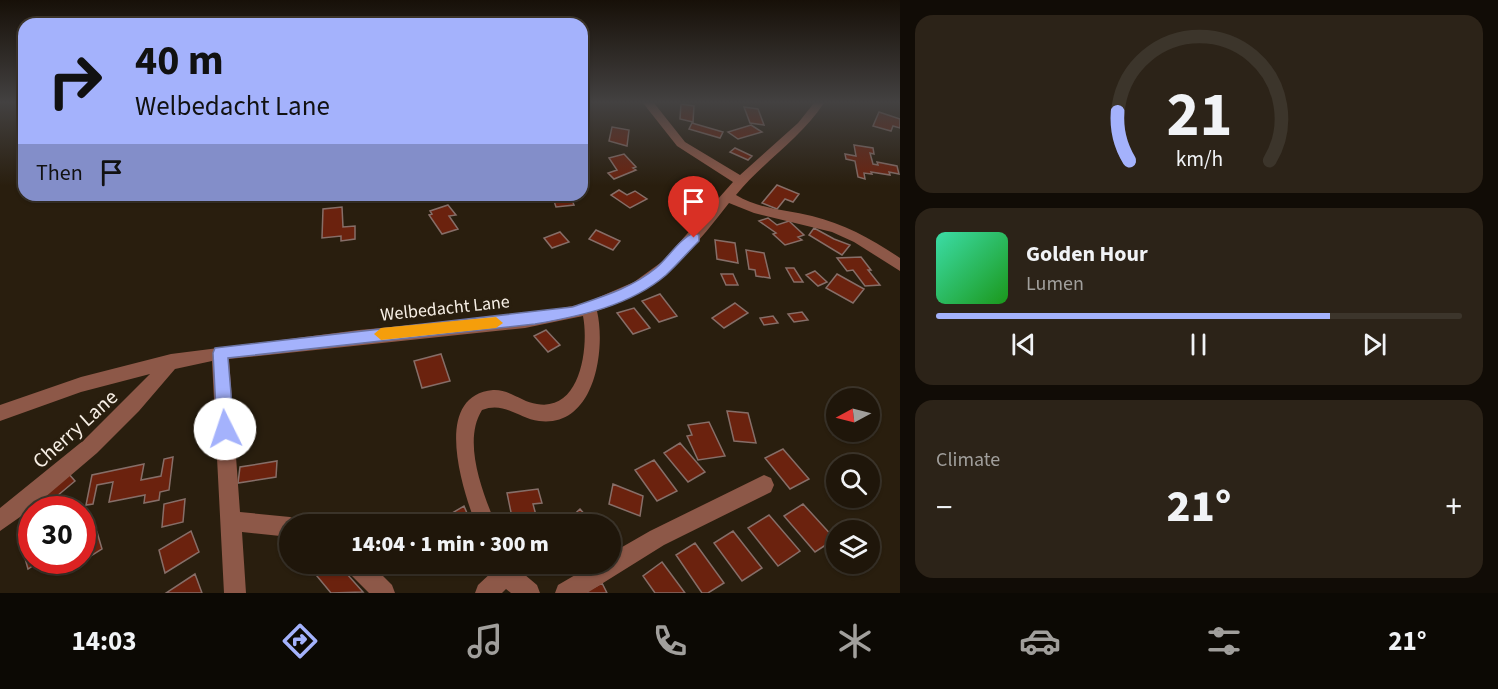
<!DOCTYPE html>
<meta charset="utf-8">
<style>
body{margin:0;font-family:"Source Sans 3",sans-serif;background:#2c2318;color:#f1f3f6;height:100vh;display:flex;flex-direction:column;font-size:22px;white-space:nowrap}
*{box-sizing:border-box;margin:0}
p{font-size:20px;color:#a19f9c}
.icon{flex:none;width:33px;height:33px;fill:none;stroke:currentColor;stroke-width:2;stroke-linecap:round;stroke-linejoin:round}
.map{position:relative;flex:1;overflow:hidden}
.sheet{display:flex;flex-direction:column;gap:15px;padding:15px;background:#110c06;width:598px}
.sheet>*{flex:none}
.top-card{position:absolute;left:18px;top:18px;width:570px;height:183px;border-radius:18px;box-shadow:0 2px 4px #0004,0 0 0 2px #3c352b;background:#a4b2fc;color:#111;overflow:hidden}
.needle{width:39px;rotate:263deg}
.buttons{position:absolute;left:826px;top:388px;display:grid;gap:12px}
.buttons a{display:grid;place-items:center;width:54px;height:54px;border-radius:50%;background:#1f160a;box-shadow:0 2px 4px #0004,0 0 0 2px #3c352b;font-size:30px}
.speed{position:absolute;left:18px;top:496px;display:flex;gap:12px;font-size:30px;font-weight:700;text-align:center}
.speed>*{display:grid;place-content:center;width:78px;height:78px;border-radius:50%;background:#1f160a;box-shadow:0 2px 4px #0004,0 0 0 2px #3c352b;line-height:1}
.speed .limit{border:9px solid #d22;background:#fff;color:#111}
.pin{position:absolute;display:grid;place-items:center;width:51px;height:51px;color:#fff;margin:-62px -26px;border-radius:50% 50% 50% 0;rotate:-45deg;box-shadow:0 0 6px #0007}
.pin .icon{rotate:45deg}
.me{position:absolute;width:66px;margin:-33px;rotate:356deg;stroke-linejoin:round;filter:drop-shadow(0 0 4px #0008)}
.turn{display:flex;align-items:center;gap:21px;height:126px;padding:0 18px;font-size:27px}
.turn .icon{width:78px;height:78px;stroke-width:2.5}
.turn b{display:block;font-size:42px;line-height:51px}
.then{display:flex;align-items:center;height:57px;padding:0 18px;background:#0003;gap:12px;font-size:22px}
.big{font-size:45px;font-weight:800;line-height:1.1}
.sheet .widget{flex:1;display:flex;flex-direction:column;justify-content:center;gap:9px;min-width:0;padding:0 21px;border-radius:18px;background:#2c2318}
.sheet .dial{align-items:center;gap:0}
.dial svg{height:156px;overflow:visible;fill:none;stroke:#3c352b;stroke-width:7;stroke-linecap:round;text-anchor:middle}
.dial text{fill:#f1f3f6;stroke:none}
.song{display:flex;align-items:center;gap:18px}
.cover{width:72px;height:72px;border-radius:9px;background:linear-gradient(135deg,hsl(160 70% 55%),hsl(120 70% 35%))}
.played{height:6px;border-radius:3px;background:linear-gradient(90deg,#a4b2fc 75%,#3c352b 75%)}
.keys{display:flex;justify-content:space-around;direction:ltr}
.heat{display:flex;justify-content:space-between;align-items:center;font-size:33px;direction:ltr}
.trip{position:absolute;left:279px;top:514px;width:342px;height:60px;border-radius:30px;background:#1f160a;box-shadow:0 2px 4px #0004,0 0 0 2px #3c352b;font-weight:800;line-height:60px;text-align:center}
.dock{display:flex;height:96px;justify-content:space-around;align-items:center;background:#0c0904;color:#a19f9c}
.dock .icon{width:42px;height:42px}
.dock .selected{color:#a4b2fc}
.dock b{font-size:27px;color:#f1f3f6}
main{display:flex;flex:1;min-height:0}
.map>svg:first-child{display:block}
.building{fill:#6b220e;stroke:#866e68;stroke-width:1.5}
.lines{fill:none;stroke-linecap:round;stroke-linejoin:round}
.minor{fill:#8d5848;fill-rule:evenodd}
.route{fill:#a4b2fc;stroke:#6b74a4;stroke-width:1.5}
.slow{fill:#f59e0b}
.labels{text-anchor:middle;stroke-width:6;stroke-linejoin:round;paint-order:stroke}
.street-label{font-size:18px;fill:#f7efe5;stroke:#291e0e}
.near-street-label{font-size:21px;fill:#f7efe5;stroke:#291e0e}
</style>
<main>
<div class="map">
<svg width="900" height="593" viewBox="0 0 900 593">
<rect width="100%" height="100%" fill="#291e0e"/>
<path class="building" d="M681,104L694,106L693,122L680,119Z
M744,107L758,109L764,125L750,123Z
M879,112L900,119V128L893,126L891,131L873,126Z
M692,123L723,132L720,138L689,129Z
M751,125L762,132L738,139L728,132Z
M612,127L629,130L627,146L609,141Z
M854,145L873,148L874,154L870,153L873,164L878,165L877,162L897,166L899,174L889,172L890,175L871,172L872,174L864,173L865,179L858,177L855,161L846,159L845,154L856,156Z
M735,148L752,156L748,160L730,152Z
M624,154L636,167L633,168L636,170L614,179L608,173L617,170L609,158Z
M777,185L799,194L793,202L785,199L777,209L762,203Z
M619,190L627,195L635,191L647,199L630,208L611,195Z
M552,195H577H570L574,205L556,207Z
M448,205L456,215L449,216L458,229L442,234L429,215L432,214L430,211Z
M342,207L343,227L355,226V239L341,241V236L322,238L323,209Z
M768,218L777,225L789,221L804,235L798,237L802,240L785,245L773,234L776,233L759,221Z
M814,228L834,239L850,245L842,255L809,235Z
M596,230L620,241L613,250L589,239Z
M560,232L569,242L552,248L544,238Z
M715,240L735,243L738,263L717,259Z
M746,250L764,253L770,278L756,276L755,270L749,269Z
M861,257L871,270H868L880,285L865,286L853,270L847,271L837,258Z
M786,268H794L803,282H794Z
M815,271L827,282L818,286L806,275Z
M721,274H733L738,285H726Z
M837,274L864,289L853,303L826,288Z
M660,294L677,316L659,322L642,301Z
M735,303L748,313L724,328L712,318Z
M634,308L650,328L633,334L617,313Z
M802,312L808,320L794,322L788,314Z
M773,316L778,323L764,325L760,318Z
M546,330L560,345L548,352L534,336Z
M441,354L450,381L422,388L414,361Z
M727,411L748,413L756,443L734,441Z
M709,422L725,456L698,460L687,436L692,435L688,425Z
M680,443L705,472L688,482L664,453Z
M783,449L809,479L790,489L765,458Z
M173,457L169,490L160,492L159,500L144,503L145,495L109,502L113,482L97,485L93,504L86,505L92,475L144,464L141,480L161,476L164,459Z
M654,460L677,491L657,501L635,470Z
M277,461L276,477L238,483L240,467Z
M68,473L75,481L45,506L38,498Z
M613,484L643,496L640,516L609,504Z
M538,489L542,503L533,504L537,519L513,522L507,493Z
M185,499L183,522L162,527L164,504Z
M803,504L835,539L815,552L784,516Z
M464,506L472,525H432Z
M580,509L594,525H563Z
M769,515L800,551L778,566L748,528Z
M191,531L199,552L165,573L159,550Z
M733,531L762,568L742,581L714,543Z
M97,532L102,549L83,561L82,540Z
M695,543L724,583L708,593H702L676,555Z
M32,545V561H40L28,569L23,551Z
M662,562L685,593H655L643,576Z
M307,564H338L363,592L331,593Z
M195,574L202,593H166Z
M602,583L607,593H588L587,591Z"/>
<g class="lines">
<path class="minor" d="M643,103H654L685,142L740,175L798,123L814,103H824C800,139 763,162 736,195C759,209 786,210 812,216C844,224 872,239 900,258V271L854,242L832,232L754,213L729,203C690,253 660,289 597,311C606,349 595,428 539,421C518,418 504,401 482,410C462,442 483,493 496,525H476C463,490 431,396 493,390C509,389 522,402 537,404C581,412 589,346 583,316L525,328L229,359L240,512L290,517L297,520L299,525H290V537L242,532L246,593H224L212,361L175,369L139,411L97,453L30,510L0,531V508L84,440L150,374L81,392L0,421V405L81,377L171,354L359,330L525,315L583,304L634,282L663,261L733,182L677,146Z
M764,475L771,478L774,485L771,492L664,545L587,593H555L558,585L594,564H610V554L650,531Z
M345,564H371L392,585L395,593H369L348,572Z
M490,564H512L537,585L540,593H511L506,589L502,593H475L478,585L493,571Z"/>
</g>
<linearGradient id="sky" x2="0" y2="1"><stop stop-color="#171008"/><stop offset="0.55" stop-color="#434141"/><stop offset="1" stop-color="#434141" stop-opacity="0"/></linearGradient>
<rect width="900" height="186" fill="url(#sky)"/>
<path class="route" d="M694,233L699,235V241C688,252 677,265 666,275C630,306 580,316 535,324L228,358L234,429L231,434L225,437L220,434L217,429L213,353L215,348L572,307C601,297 632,288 656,268C668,258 680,238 694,233Z"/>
<path class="slow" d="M496,317L503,323L496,328L381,340L374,334L381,328Z"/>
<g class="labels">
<g class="street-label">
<text transform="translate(445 308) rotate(-6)" y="6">Welbedacht Lane</text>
</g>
<g class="near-street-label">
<text transform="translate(75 429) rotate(-42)" y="7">Cherry Lane</text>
</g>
</g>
</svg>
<div class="buttons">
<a><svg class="needle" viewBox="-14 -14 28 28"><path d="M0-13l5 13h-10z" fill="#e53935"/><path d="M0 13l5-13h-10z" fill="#a19f9c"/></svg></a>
<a><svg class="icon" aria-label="search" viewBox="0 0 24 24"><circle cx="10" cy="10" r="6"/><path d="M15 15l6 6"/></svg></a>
<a><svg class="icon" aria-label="layers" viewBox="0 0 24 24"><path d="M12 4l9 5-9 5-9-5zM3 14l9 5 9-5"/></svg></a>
</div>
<div class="speed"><div class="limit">30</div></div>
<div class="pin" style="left:694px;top:238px;background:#d93025"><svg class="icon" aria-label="arrive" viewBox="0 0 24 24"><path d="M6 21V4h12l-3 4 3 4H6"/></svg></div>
<svg class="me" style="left:225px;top:429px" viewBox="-20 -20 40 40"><circle r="19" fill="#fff"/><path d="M0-13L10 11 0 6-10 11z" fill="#a4b2fc"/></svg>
<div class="trip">14:04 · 1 min · 300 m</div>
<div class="top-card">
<div class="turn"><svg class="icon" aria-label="right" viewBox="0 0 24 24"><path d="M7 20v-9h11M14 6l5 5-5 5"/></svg><div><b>40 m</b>Welbedacht Lane</div></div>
<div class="then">Then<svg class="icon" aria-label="arrive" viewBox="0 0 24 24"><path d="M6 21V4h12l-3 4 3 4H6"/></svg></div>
</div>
</div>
<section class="sheet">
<div class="widget dial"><svg viewBox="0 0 100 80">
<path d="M14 69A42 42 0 1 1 86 69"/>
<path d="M14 69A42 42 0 0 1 8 44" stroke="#a4b2fc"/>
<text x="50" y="56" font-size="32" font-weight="700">21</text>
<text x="50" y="72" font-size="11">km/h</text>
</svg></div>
<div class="widget">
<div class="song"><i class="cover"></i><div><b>Golden Hour</b><p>Lumen</p></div></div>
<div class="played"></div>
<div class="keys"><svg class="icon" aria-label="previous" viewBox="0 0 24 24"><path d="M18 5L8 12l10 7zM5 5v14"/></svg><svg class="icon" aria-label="pause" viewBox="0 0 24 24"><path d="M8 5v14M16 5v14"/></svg><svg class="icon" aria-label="next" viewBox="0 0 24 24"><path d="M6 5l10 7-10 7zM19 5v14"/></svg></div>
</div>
<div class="widget"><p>Climate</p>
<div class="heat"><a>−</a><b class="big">21°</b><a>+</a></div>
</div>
</section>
</main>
<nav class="dock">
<b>14:03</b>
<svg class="icon selected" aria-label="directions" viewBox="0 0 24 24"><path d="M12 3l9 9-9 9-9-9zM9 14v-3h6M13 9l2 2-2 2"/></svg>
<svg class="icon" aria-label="music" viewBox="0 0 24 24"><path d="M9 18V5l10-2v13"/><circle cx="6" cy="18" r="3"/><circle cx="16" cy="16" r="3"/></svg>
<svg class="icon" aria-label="phone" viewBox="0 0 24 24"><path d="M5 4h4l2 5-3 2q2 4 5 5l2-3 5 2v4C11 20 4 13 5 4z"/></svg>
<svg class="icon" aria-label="climate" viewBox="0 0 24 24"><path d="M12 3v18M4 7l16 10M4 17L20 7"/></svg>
<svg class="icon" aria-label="car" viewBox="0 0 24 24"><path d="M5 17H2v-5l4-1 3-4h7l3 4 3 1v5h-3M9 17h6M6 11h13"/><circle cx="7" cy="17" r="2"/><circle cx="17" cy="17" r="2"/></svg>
<svg class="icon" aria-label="filters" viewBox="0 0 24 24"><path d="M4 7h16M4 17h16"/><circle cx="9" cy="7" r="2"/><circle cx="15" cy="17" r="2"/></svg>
<b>21°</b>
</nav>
